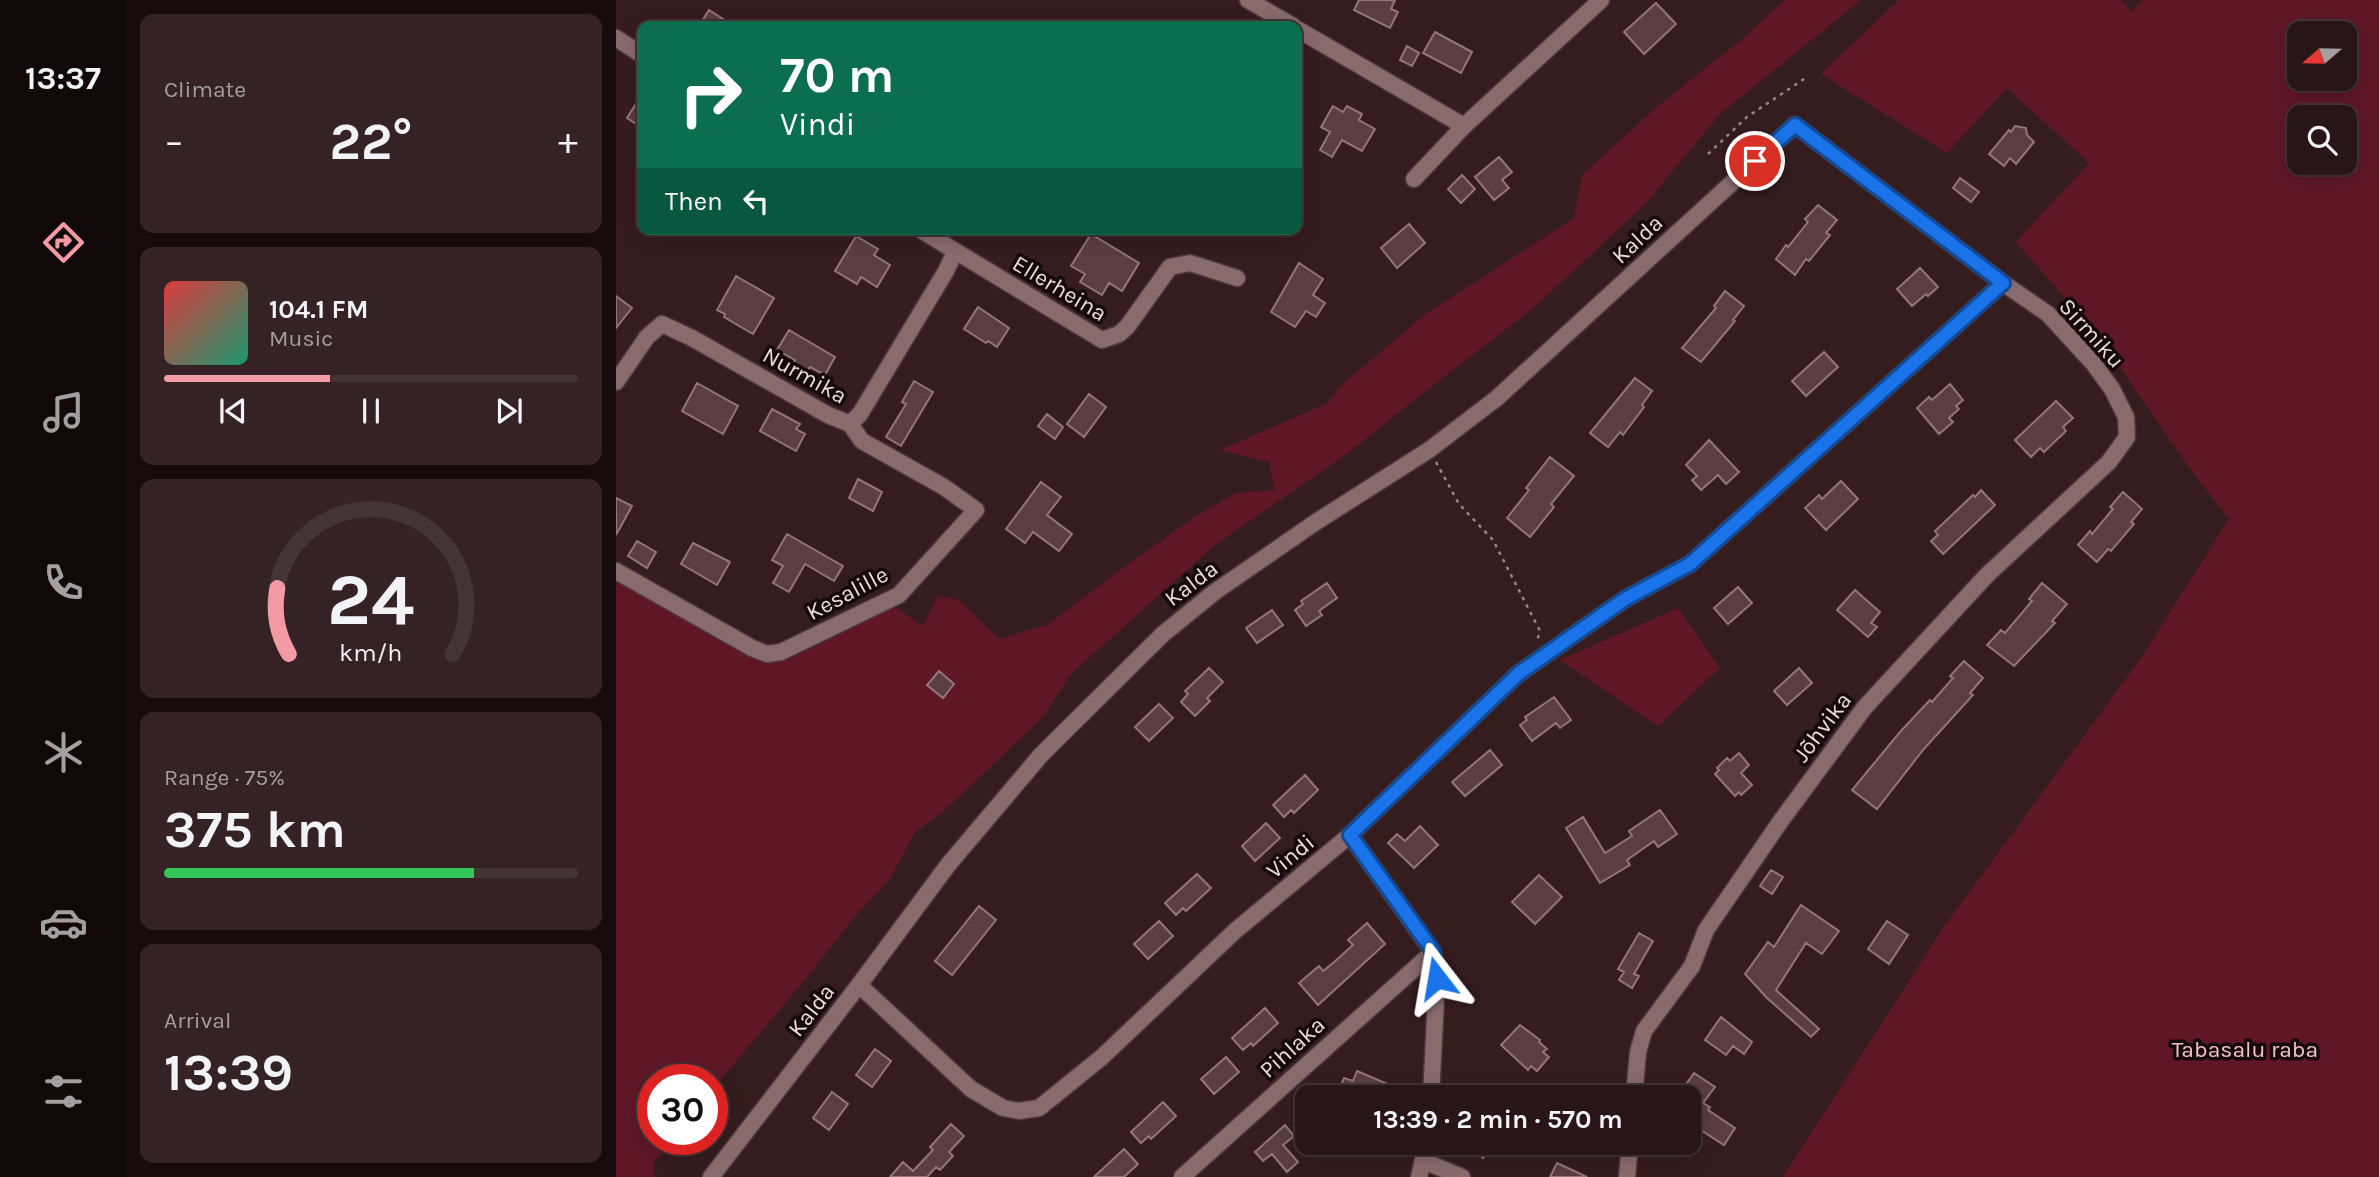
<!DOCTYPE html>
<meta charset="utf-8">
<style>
body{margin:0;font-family:Karla,sans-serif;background:#342224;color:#f1f3f6;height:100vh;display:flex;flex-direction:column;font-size:26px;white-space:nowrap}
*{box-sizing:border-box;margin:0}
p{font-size:23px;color:#a59fa1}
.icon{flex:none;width:38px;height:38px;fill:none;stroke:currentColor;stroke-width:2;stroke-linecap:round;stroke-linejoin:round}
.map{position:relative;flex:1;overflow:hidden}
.drawer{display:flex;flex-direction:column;gap:14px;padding:14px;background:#160c0d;width:490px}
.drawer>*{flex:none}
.banner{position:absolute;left:21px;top:21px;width:665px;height:214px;border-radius:14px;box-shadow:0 4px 18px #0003,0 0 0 2px #443436;background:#0b6e4f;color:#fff;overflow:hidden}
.needle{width:46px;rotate:250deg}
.buttons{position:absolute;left:1671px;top:21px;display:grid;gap:14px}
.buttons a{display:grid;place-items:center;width:70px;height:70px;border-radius:14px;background:#281517;box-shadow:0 4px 18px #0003,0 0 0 2px #443436;font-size:35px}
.speed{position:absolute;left:21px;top:1064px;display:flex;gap:14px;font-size:35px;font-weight:700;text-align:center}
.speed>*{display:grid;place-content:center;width:91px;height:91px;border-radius:50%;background:#281517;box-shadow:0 4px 18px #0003,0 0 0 2px #443436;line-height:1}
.speed .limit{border:10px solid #d22;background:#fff;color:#111}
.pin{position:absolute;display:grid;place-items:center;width:60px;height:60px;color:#fff;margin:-30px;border:4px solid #fff;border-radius:50%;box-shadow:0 2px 7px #0007}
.me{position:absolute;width:77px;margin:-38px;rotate:346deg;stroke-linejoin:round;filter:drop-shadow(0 0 5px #0008)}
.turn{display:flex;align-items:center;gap:24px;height:147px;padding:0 28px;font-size:32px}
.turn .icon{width:91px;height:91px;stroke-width:2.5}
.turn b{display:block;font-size:49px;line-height:60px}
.then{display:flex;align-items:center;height:66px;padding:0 28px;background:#0003;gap:14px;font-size:26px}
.big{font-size:52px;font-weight:700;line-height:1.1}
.drawer .card{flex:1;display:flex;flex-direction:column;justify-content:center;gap:10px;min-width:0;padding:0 24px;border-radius:14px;background:#342224}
.drawer .dial{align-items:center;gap:0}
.dial svg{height:182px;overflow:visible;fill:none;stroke:#443436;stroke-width:7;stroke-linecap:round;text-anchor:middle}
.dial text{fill:#f1f3f6;stroke:none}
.song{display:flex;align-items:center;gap:21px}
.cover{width:84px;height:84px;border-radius:10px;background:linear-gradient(135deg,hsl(0 70% 55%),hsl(160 70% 35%))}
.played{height:7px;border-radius:4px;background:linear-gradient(90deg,#f49aa4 40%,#443436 40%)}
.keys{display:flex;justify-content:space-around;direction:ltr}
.heat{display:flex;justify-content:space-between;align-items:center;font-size:38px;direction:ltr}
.charge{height:10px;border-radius:5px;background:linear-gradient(90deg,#34c759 75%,#443436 0)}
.trip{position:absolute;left:679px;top:1085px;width:406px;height:70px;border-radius:14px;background:#281517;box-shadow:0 4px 18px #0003,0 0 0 2px #443436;font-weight:700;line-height:70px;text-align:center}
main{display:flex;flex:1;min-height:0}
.tab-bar{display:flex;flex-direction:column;width:126px;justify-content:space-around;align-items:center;background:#100809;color:#a59fa1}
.tab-bar .icon{width:49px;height:49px}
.tab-bar .active{color:#f49aa4}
.tab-bar b{font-size:32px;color:#f1f3f6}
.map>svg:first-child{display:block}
.green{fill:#5f1726;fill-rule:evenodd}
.building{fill:#5a3e41;stroke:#947578;stroke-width:2}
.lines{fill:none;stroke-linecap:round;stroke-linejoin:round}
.minor-casing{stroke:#4e393c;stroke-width:19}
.path{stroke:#998486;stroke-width:2.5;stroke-dasharray:3.5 5;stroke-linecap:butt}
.minor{stroke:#896b6e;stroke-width:16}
.route-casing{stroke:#114b97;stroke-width:18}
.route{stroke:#1a73e8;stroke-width:12}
.labels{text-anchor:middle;stroke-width:7;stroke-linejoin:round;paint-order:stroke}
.street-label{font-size:23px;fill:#eedcdd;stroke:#150a0b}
.park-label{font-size:23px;fill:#f7c0c5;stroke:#150a0b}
</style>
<main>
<nav class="tab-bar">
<b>13:37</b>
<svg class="icon active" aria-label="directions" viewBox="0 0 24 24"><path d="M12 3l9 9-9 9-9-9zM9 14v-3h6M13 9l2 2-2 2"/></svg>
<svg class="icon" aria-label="music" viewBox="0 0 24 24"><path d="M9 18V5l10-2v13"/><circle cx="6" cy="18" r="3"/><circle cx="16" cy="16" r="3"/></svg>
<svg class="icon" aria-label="phone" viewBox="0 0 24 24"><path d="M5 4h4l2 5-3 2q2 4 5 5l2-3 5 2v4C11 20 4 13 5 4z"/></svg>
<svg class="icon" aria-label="climate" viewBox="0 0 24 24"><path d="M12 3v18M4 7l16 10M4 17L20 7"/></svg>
<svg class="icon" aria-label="car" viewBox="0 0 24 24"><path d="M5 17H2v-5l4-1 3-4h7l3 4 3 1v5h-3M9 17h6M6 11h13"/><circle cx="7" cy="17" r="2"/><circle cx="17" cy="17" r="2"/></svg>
<svg class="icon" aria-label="filters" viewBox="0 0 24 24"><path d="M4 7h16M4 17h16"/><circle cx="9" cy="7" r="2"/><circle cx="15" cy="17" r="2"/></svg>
</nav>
<section class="drawer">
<div class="card"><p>Climate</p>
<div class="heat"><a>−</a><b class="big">22°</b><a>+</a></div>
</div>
<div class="card">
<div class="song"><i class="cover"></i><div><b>104.1 FM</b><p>Music</p></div></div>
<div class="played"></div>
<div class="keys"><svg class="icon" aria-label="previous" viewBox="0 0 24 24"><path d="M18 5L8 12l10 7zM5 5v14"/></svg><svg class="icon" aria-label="pause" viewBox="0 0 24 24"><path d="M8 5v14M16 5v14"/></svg><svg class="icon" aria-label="next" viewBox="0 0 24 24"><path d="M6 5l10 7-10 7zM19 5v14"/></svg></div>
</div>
<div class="card dial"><svg viewBox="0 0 100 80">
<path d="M14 69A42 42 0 1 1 86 69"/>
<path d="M14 69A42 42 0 0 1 9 40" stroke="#f49aa4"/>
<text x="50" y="56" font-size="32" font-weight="700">24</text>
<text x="50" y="72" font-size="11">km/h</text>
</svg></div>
<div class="card"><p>Range · 75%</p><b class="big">375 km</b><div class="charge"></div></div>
<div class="card"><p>Arrival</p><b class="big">13:39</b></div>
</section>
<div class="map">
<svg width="1763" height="1177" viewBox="0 0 1763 1177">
<rect width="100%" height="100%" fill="#351c1f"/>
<path class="green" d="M1169,0H1245L1105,113L1030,203L920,306L806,394L731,454L599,545L455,674L426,718L327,812L300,831L273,880L237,919L192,976L96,1090V1080H37V1139H57L37,1163L38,1177H0V581L150,664L279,607L307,626L322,596L343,600L383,639L431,625L504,570L580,516L620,493L659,490L653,462L604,450L712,403L724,386L810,314L958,218L966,175L1042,106L1124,41Z
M1283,0H1505L1516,12L1526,0H1763V1177H1167L1327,928L1523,661L1613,519L1575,470L1480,333L1400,242L1473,163L1391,88L1331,153L1205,74ZM1684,33H1729V79H1684ZM1729,117V163H1684V117Z
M1062,608L1104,668L1042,726L944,660Z"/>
<path class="building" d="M743,0H779L775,9L782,12L774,28L738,10Z
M1040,3L1060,24L1028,54L1008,32Z
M93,10L118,26H83Z
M819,32L856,52L845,73L807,53Z
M791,46L803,53L796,66L784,60Z
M26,94V128L11,118Z
M717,106L727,112L731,106L746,114L743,120L759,129L746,151L726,140L716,157L704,150L714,132L705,127Z
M1399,126L1410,128L1411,135L1418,142L1400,164L1394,158L1388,166L1373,154L1393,130L1395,132Z
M883,157L896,172L886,180L893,188L878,200L859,177Z
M846,175L859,189L845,203L832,189Z
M1344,178L1363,192L1355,202L1337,188Z
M1202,205L1221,220L1210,233L1214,235L1193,261L1190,259L1179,275L1160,259L1170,245L1172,247L1192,222L1189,219Z
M793,224L809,243L781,268L765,248Z
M475,234L523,263L506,291L493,283L486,295L464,282L469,274L455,266Z
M240,236L262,249L258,255L274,265L261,287L245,277L241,284L219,271Z
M683,263L707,279L697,295L709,303L700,317L690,311L679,327L655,312Z
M1304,268L1322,287L1312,296L1310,294L1296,306L1281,289Z
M120,276L158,298L137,334L108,317L109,314L101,310Z
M1109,291L1128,306L1117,320L1119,321L1085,362L1066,348L1100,308L1098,306Z
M0,296L16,308L0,328Z
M362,307L393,328L381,347L372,341L370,343L348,329Z
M173,330L219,357L209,375L194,367L190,373L176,365L179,360L161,350Z
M1208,352L1222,367L1190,396L1176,381Z
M1019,378L1036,391L1026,405L1028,407L1007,435L1004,432L992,447L974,433Z
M298,381L317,392L285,446L270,437L290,404L286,402Z
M81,383L122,406L107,434L66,411Z
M1334,384L1347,400L1340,406L1343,409L1333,418L1337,422L1323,434L1301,408L1313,397L1316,400Z
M473,394L490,407L468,437L451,424Z
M1440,401L1457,418L1447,427L1450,431L1428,452L1424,448L1415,457L1399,440Z
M156,409L184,424L180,429L189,434L180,451L144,431Z
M431,414L447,427L439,439L422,426Z
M1093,440L1123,472L1110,484L1102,475L1085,490L1076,480L1081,476L1070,465Z
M934,457L958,476L935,504L938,507L914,537L891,518L913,490L910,488Z
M242,479L266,492L257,511L233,498Z
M1225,481L1242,499L1210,530L1189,508L1203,495L1206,499Z
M425,482L445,497L431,515L456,534L443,551L417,532L409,543L390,529Z
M1365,490L1379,505L1327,554L1315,541L1322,535L1319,531L1357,495L1359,497Z
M1507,492L1526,509L1515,522L1518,524L1495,551L1492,549L1481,562L1462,545L1474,531L1476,534L1497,509L1494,507Z
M0,498L16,506L0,535Z
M171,534L227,566L218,581L189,564L173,592L157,583L167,566L156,560Z
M21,541L40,552L31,568L12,556Z
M77,543L114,562L101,585L65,564Z
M711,583L721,598L703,611L706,615L690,626L679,610L687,604L685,601Z
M1426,583L1451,604L1436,621L1439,623L1398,666L1371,645L1385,630L1389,633L1416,601L1413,599Z
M1122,587L1136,603L1112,624L1098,608Z
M1239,590L1264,612L1255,623L1261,627L1252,637L1221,610Z
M656,610L667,625L641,643L630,628Z
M1348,661L1367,678L1354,693L1357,695L1307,750L1261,809L1236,790L1284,732L1314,700L1316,702L1337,678L1334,676Z
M593,668L607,682L591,698L594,701L579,716L565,702L572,694L569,691Z
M1183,668L1196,683L1171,705L1158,691Z
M323,671L338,684L327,698L311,685Z
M938,697L955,720L944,728L940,723L916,741L904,725L911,720L909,717Z
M543,704L557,718L533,741L519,727Z
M874,750L886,765L849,796L836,782Z
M1123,753L1133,765L1125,773L1136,785L1125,795L1123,792L1119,796L1099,774L1103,770L1101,768L1111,758L1114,761Z
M689,775L702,790L678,813L675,810L668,817L657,805Z
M1044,810L1061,834L1042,847L1038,841L1011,860L1014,865L984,883L950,828L967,817L989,853L1016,836L1013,831Z
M650,823L664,838L639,861L626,846Z
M804,826L822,845L798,868L772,843L781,834L789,841Z
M1155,870L1167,877L1156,894L1144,886Z
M581,874L595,888L570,911L567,908L560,915L549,903Z
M923,875L946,897L919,924L896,902Z
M1185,905L1223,931L1206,954L1190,943L1160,990L1203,1029L1195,1037L1151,998L1129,974L1152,942L1158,947Z
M363,906L380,920L336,975L319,961Z
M543,921L557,936L532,959L518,944Z
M1271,921L1292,935L1273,964L1252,949Z
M751,923L769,944L702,1005L683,983L703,966L707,971L717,963L737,945L732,940Z
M1023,933L1037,941L1018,974L1023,976L1016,988L1003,980L1008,972L1002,969Z
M649,1008L662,1023L637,1046L635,1043L627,1050L616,1038Z
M1105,1017L1136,1042L1128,1054L1117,1046L1110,1055L1089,1040Z
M904,1025L924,1040L923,1042L931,1049L927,1052L933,1057L921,1071L915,1066L912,1070L885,1045Z
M259,1049L275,1061L256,1087L240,1075Z
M610,1057L623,1072L598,1094L585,1079Z
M741,1071L774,1085L769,1097H720L728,1078L737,1081Z
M1078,1073L1099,1087L1087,1103L1094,1107L1092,1110L1119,1128L1108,1145L1080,1127L1073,1138V1097H1061Z
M216,1092L232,1104L213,1130L197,1118Z
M547,1102L560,1116L535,1139L533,1136L525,1143L515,1132Z
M335,1124L348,1136L333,1152L337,1156L324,1170L320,1167L311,1177H274L287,1162L297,1171L317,1150L314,1147Z
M669,1125L678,1136L667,1145L682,1162L671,1172L656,1154L647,1161L639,1152Z
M850,1143H880L867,1158Z
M508,1149L522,1164L508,1177H478Z
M941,1163L971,1177H934Z"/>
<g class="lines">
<g class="minor-casing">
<path id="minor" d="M632,0L677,26
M681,29L848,126
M0,38L26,55
M798,179L848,126L985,0
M303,229L486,340L503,334L511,327L554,267L574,263L621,278
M0,382L31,337L46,324L76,338L212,415L234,424L244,414L330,271L339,252
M0,571L136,648L151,654L165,652L283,595L360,510L328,487L246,441L234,424
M734,835L817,952L821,978L815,1097
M243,985L355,1089L387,1108L403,1111L423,1108L486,1057L619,931L734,835L902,674L1009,599L1074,564L1387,283
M808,1161L846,1177
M95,1177L243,985L332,865L425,755L547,634L600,591L700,522L813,450L881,398L1179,125L1387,283L1432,314L1477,363L1496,389L1510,417L1511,437L1493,462L1371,575L1249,707L1164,822L1090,930L1076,966L1028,1031L1022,1052L1018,1097
M566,1177L817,952
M803,1177L811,1143
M1011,1177L1014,1143"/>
</g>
<path class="path" d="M1092,154L1131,117L1191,77
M820,462L843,504L877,540L924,631L921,641"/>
<use href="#minor" class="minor"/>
</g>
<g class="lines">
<g class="route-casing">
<path id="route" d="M821,978L817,951L734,835L902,674L1009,599L1074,564L1387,283L1179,125L1139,161"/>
</g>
<use href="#route" class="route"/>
</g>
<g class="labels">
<g class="street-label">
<text transform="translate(1021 239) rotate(-43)" y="8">Kalda</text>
<text transform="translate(444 288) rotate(31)" y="8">Ellerheina</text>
<text transform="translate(1476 333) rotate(48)" y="8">Sirmiku</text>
<text transform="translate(189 375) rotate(29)" y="8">Nurmika</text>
<text transform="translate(575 583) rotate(-37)" y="8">Kalda</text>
<text transform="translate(231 593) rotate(-28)" y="8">Kesalille</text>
<text transform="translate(1206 727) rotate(-53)" y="8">Jõhvika</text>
<text transform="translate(674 856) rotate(-40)" y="8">Vindi</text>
<text transform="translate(195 1010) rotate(-52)" y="8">Kalda</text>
<text transform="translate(676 1047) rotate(-42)" y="8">Pihlaka</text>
</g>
<g class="park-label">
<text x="1629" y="1057">Tabasalu raba</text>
</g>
</g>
</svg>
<div class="buttons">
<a><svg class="needle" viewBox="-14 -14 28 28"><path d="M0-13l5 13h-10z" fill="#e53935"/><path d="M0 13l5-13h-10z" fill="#a59fa1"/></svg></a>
<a><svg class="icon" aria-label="search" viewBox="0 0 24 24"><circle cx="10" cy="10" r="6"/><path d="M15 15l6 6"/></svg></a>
</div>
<div class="speed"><div class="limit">30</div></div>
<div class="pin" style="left:1139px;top:161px;background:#d93025"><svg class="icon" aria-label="arrive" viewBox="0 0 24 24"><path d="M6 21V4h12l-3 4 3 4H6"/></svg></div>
<svg class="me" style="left:821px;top:978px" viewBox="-20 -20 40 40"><path d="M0-17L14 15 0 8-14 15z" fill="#1a73e8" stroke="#fff" stroke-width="4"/></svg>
<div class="trip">13:39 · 2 min · 570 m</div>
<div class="banner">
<div class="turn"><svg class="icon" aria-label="right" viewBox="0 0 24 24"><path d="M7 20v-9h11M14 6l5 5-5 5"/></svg><div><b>70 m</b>Vindi</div></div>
<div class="then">Then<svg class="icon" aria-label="left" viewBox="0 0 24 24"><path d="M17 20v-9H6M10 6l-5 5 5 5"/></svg></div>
</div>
</div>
</main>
